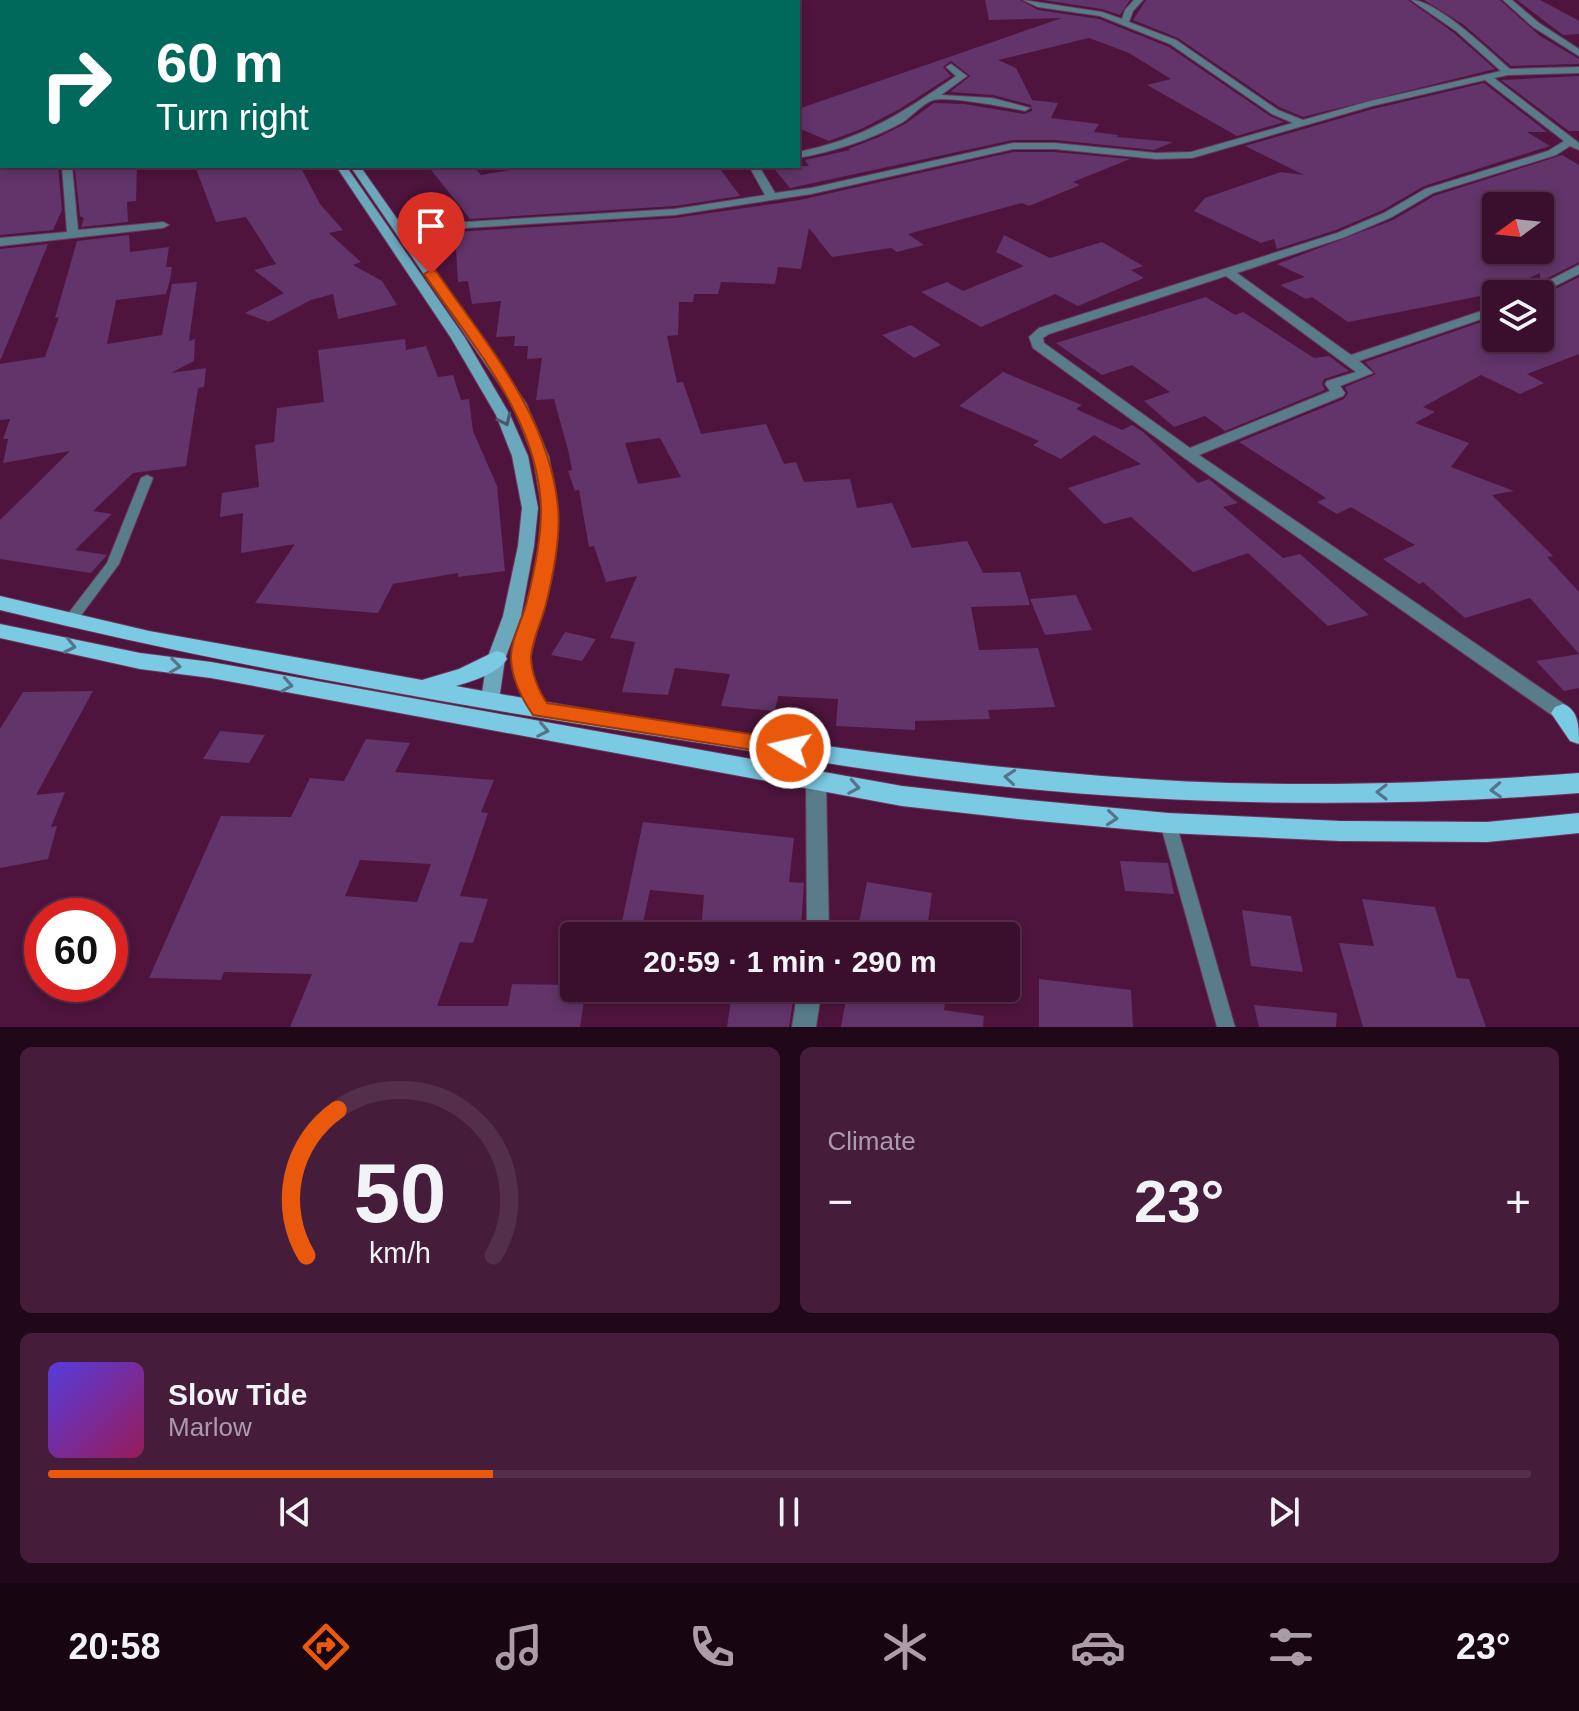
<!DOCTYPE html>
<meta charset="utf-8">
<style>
body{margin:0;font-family:Helvetica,sans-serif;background:#451d3a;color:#f1f3f6;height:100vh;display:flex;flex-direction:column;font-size:30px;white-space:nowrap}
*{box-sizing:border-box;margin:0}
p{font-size:26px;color:#ab9caa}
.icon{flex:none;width:44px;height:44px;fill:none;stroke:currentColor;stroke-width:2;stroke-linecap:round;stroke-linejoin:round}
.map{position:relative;height:1027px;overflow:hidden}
.drawer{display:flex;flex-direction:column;gap:20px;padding:20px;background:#200819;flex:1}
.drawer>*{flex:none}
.banner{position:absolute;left:0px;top:0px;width:800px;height:168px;box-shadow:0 4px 12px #0003,0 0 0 2px #542f4a;background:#00695c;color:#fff;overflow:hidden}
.needle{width:52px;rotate:255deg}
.buttons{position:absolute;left:1482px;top:192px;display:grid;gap:16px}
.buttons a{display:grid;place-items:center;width:72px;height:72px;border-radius:8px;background:#3a0f2e;box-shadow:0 4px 12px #0003,0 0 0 2px #542f4a;font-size:40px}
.speed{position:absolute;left:24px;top:898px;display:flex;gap:16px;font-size:40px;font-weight:700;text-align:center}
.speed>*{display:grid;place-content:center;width:104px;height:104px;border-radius:50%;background:#3a0f2e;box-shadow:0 4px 12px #0003,0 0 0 2px #542f4a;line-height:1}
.speed .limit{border:12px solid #d22;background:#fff;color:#111}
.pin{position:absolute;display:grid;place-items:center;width:68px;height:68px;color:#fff;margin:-82px -34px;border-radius:50% 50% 50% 0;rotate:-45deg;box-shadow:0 0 8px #0007}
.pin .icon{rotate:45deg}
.me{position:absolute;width:88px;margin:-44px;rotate:279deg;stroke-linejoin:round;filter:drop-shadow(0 0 6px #0008)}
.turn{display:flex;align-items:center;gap:28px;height:168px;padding:0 24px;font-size:36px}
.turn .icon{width:104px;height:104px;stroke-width:2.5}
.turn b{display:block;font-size:56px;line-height:68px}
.big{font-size:60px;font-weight:600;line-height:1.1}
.drawer .tile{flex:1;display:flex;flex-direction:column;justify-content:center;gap:12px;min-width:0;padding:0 28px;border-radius:12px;background:#451d3a}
.drawer .dial{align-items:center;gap:0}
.dial svg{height:208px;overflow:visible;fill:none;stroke:#542f4a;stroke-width:7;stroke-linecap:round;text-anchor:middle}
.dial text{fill:#f1f3f6;stroke:none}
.song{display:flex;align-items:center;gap:24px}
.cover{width:96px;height:96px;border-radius:12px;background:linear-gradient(135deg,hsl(250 70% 55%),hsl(330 70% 35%))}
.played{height:8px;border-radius:4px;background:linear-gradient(90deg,#ea580c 30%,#542f4a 30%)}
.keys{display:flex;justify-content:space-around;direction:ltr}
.heat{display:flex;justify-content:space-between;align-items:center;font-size:44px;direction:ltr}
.drawer .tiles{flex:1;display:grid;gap:20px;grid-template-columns:1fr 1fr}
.tile:last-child{grid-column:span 2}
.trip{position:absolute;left:560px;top:922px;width:460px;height:80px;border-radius:8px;background:#3a0f2e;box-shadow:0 4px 12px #0003,0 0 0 2px #542f4a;font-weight:600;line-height:80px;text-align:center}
.tabs{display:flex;height:128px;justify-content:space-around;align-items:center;background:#170612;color:#ab9caa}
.tabs .icon{width:56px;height:56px}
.tabs .on{color:#ea580c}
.tabs b{font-size:36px;color:#f1f3f6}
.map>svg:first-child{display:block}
.building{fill:#623469;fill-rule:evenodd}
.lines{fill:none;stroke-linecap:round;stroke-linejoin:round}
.lane-casing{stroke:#6b355b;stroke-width:2}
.street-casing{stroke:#6b355b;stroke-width:2}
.secondary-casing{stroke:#6b355b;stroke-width:2}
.primary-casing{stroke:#6b355b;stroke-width:2}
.lane{fill:#587c89;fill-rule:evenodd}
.street{fill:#587c89;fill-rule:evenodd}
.secondary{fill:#6ca8bc;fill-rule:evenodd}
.primary{fill:#7bcae4;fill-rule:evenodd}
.oneway{stroke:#495a6d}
.oneway2{stroke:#55748b}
.route{fill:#ea580c;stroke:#983908;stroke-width:2}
</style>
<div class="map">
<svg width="1579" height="1027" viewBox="0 0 1579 1027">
<rect width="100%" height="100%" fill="#4e143d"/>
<path class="building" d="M985,0H1020L1038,10L1099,19L1169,47L1270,116L1284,122L1237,136L1147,85L1171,79L1129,53L1089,38L998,60L1016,68L1032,100L1058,103L1051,118L1099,124L1094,132L1118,135L1117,137L1173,142L1154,150L1055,140H1013L790,188L772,166H809L805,160L850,150L848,149L879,137L905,124L934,103L964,104L1024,114L1032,111L1031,105L993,95L950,92L970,76L951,61L943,67L951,76L898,110L861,129L829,141L798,128V109L1062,18L989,20Z
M1043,0H1130L1120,15L1102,9Z
M1146,0H1408L1454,33L1495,69L1303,117L1279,107L1178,38L1133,20Z
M1424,0H1500L1540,36L1579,59V64L1511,66L1464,25Z
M1517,0H1540L1572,17L1579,21V34L1563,35Z
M1579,76V131H1569L1501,80Z
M1484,83L1547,132H1527L1550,146L1424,186L1383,210L1336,230L1277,249L1274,239L1261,243L1194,211L1205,198L1281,172L1304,175L1245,146L1373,109Z
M1013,152H1055L1130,159L1073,182L1080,185L1029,206L1022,203L908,234L924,245L897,252L891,248L832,257L809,228L801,269L778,267L775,284L721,282L718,294H694L693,302H679L678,335L667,336L677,383L683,382L701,434L766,424L784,464L796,462L804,482L850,479L857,508L892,503L912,548L967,541L983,573L1020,572L1030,605L971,607L979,650L1038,648L1055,707L988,710L990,719L915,721V730L836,726L838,699L778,696L775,711L721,706L730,674L675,668L668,695L622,692L635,642L610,638L637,576L606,582L594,546L589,547L579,490L575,491L568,471L572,470L568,450L554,399L536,400L542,358L527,359L528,346H514L515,336L496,337L501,301L472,304L468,281L458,282L455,232L675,218L800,200ZM660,438L681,477L638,484L625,443Z
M1562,155L1579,165V262L1540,282V273L1496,293L1348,322L1312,297L1306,299L1280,285L1305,277L1277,264L1393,220L1434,196ZM1520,194L1528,200H1540V250H1496V206H1502Z
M0,166H58L62,210L53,230L0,235Z
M105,166H137L136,201L127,202L128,222L81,227L84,218L80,216L75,170Z
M195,166H300L320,204L343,230L329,233L361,262L353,265L382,281L397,305L338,319L333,294L311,300L269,322L245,313L284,293L254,270L276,264L246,217L216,222Z
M428,166H473L481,175L534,166H718L740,196L675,206L470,219Z
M129,235L130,252L169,247L166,267H172L170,280L166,294L116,300L107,344L162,335L172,284L197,282L189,341L195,339L194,361L171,373L206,368L204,387L198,388L186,466L133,473L93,511L112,514L75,550L107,555L91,573L0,559V520L70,451L3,463L8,439H3L10,419L0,420V364L45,357L59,317L55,318L77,241Z
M1004,235L1050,258L1102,242L1143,266L1131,270L1144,278L1078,306L1055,294L981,327L921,292L947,282L963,291L1024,266L996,252Z
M48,244L1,359H0V249Z
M1579,277V354L1527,374L1544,383L1520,394L1481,375L1423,407L1435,412L1415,423L1469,443L1451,467L1514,491L1492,495L1553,556L1547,557L1579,592V654L1530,598L1465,618L1423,582L1419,584L1383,559L1415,545L1351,507L1337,514L1317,502L1326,498L1239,442L1344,399L1348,393L1345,387L1376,374L1365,362L1496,317V338H1540V297Z
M1206,297L1235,315L1243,312L1314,358L1329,356L1349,371L1324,379L1322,384L1325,390L1225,431L1205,416L1174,427L1144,401L1170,392L1132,365L1102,375L1056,343Z
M911,325L941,345L914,358L882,335Z
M405,339L406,350L426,346L438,377L453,375L461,400L469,399L473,431L497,486L505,571L458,577V573L393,584L378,613L255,603L295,544L241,553L243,513L220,517L222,493L259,487L255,445L274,442L277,408L324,402L318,350Z
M1003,372L1082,405L1076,409L1122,430L1132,425L1142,431L1198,483L1209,479L1238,503L1223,507L1283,558L1300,554L1369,615L1328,626L1248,553L1193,572L1131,517L1104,524L1068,488L1141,464L1094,435L1061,459L1033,445L1039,441L959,406Z
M1076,595L1092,630L1045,635L1030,599Z
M565,632L596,639L582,661L551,655Z
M1579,654V688L1564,691L1536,661Z
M93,691L36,795L65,792L51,827L57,826L48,859L0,868V729L23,692Z
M220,731L265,735L249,763L203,759Z
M366,739L410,743L395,772L494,780L481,812L488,813L460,896L488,899L473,943L460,942L437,1006H508L512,984L574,985V988H586L580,1027H290L312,974L224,972L221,980L149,978L221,816L291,817L310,778L344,781ZM360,860L431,864L417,902L345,896Z
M643,822L794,838L789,882L804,883L801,928L731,922L730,931L701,930L704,895L650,890L640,936H619Z
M1120,861L1168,863L1174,894L1125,891Z
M867,882L932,893L926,936H878L857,932Z
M1362,899L1435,907L1457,978L1469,979L1486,1027H1363L1339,943L1374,946Z
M1242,910L1291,916L1303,972L1251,966Z
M1039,979L1131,990L1133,1027H1039Z
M747,988H795L789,1027H727L732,994L745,995Z
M848,988H947L944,1010L984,1016L983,1027H841Z
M1254,1005L1337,1013L1336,1027H1259Z"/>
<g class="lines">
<g class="lane-casing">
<path id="lane" d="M147,475L153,478L119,564L74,625H64L62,622L64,619L107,563L141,478Z
M1168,817L1174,819L1176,823L1235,1027H1217L1160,823L1162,819Z"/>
</g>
<g class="street-casing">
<path id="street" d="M1023,0L1102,12L1122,19L1125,10L1134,0H1143L1133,11L1129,22L1176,40L1278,110L1303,120L1370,101L1501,71L1456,31L1411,0C1437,0 1489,51 1510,69L1579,67V73L1508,75L1494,78L1579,143V150L1570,146L1556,155L1433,193L1392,217L1345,237L1237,273L1351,355L1496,306V314L1359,361L1373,373L1340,386L1345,393L1343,396L1199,455L1570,708L1573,713L1570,718L1563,720L1556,718L1183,457L1033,348L1029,337L1039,328L1337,233L1384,213L1425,189L1548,151L1564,141L1485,80L1372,106L1192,158L1156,159L1055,149H1013L811,194L675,215L400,232L394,229L400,226L675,209L765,195L749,166H759L775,193L811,188L1013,143H1055L1156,153L1191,152L1293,123L1272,114L1170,44L1100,16L1038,7ZM1226,276L1356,372L1327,381L1325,384L1330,391L1190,448L1044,343L1043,338L1049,334Z
M1503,0H1512L1539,23L1579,49V56L1533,27Z
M951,64L967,76L941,95L992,98L1030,108L1025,111C1008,107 948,96 933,100C922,104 912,116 903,122C870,140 835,151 798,158V152C861,140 904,112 956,76L946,67Z
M0,127H2V133H0Z
M62,166H72L78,230L163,222L169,225L163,228L0,246V238L67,232Z
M1579,265V274L1539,294H1523Z
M816,772L823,775L826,780L829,936H807L806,780L809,775Z
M798,988H822L816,1027H792Z"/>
</g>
<g class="secondary-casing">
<path id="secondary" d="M310,0H318V2H310Z
M2,35V41L0,42V36Z
M336,166H346L465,338L510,415L528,456L538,508L534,546L521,616L505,659L499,700L497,705H483L481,700L487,659L503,616L518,546L522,508L512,456L496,415L451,338Z
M350,166H360L526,403L549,457L558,510L552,571L530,658L532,677L550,710L547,715L540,717L533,715L514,677L512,658L536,571L542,510L533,457L512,403Z"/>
</g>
<g class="primary-casing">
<path id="primary" d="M0,596L149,631L422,680L459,669L496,651L504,653L507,659C497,674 473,681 456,686C670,725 886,759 1102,776C1259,789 1422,785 1579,773V793C1369,809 1156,806 947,780C854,769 762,752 669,738C445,704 221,664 0,610Z
M0,624L140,653L211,662L902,786L1018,799L1168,813L1340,821L1487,822L1579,813V833L1487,842L1340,841L1168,833L1018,819L902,806L211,678L140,669L0,638Z
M1563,704C1579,710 1579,727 1579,744L1570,741L1551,713L1555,707Z"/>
</g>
<use href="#lane" class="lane"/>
<use href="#street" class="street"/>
<use href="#secondary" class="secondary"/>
<use href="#primary" class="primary"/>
</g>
<defs><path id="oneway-chevron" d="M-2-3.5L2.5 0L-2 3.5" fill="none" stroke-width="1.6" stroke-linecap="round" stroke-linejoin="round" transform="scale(2)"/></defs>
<use class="oneway" href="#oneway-chevron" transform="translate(505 420) rotate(65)"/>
<g class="oneway2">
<use href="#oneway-chevron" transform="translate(70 646) rotate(12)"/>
<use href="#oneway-chevron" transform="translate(175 666) rotate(7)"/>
<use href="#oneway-chevron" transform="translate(287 685) rotate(10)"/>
<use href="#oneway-chevron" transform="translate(543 730) rotate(11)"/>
<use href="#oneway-chevron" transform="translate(1010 777) rotate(-175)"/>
<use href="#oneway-chevron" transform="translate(854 787) rotate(10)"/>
<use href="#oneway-chevron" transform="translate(1496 790) rotate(177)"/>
<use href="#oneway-chevron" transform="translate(1382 792) rotate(-180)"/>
<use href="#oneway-chevron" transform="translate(1112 818) rotate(5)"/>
</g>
<path class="route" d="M431,270L436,271C487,345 549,415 558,507C561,537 553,576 546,604C542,621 532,640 531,657C531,672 539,692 547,703L790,740L798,742L801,748L798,754L790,756L533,715C522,699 512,680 511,659C510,641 523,619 527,601C534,573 541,540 541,511C540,420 472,345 424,274Z"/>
</svg>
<div class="buttons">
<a><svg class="needle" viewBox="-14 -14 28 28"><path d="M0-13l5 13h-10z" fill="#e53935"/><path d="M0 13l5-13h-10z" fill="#ab9caa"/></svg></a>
<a><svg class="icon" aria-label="layers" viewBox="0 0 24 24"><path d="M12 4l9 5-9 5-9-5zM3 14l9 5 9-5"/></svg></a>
</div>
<div class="speed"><div class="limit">60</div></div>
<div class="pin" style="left:431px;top:274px;background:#d93025"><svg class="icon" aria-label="arrive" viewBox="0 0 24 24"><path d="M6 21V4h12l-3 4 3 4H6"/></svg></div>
<svg class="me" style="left:790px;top:748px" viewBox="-20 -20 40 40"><circle r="17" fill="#ea580c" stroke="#fff" stroke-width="3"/><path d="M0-11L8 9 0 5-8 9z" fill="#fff"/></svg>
<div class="trip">20:59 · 1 min · 290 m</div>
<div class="banner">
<div class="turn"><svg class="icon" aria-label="right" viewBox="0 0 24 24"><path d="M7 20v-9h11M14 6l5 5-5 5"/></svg><div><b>60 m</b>Turn right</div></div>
</div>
</div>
<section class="drawer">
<div class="tiles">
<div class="tile dial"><svg viewBox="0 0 100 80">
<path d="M14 69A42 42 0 1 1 86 69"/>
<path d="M14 69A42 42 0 0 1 26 13" stroke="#ea580c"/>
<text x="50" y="56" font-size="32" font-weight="700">50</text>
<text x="50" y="72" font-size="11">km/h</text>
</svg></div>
<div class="tile"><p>Climate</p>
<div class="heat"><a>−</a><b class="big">23°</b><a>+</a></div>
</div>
<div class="tile">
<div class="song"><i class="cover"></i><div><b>Slow Tide</b><p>Marlow</p></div></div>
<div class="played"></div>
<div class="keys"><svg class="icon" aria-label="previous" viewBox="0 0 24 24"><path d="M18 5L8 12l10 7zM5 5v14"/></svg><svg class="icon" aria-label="pause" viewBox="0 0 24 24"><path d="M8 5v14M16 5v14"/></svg><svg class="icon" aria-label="next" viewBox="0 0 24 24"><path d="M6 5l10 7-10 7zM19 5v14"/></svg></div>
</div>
</div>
</section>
<nav class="tabs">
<b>20:58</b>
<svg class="icon on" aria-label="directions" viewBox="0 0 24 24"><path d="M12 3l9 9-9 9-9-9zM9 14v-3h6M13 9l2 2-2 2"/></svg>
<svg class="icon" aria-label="music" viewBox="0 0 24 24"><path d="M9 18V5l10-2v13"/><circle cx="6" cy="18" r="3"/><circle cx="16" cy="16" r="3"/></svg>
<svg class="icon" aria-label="phone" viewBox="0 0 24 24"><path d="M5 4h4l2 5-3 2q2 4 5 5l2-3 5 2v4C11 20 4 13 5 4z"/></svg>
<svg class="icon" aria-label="climate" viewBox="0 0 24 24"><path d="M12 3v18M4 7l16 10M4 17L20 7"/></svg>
<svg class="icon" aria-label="car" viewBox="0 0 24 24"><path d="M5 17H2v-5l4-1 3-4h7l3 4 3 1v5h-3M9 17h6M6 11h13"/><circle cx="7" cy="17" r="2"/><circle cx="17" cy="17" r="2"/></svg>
<svg class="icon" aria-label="filters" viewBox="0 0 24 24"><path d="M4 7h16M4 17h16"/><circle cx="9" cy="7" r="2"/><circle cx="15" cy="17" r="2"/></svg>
<b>23°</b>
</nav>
